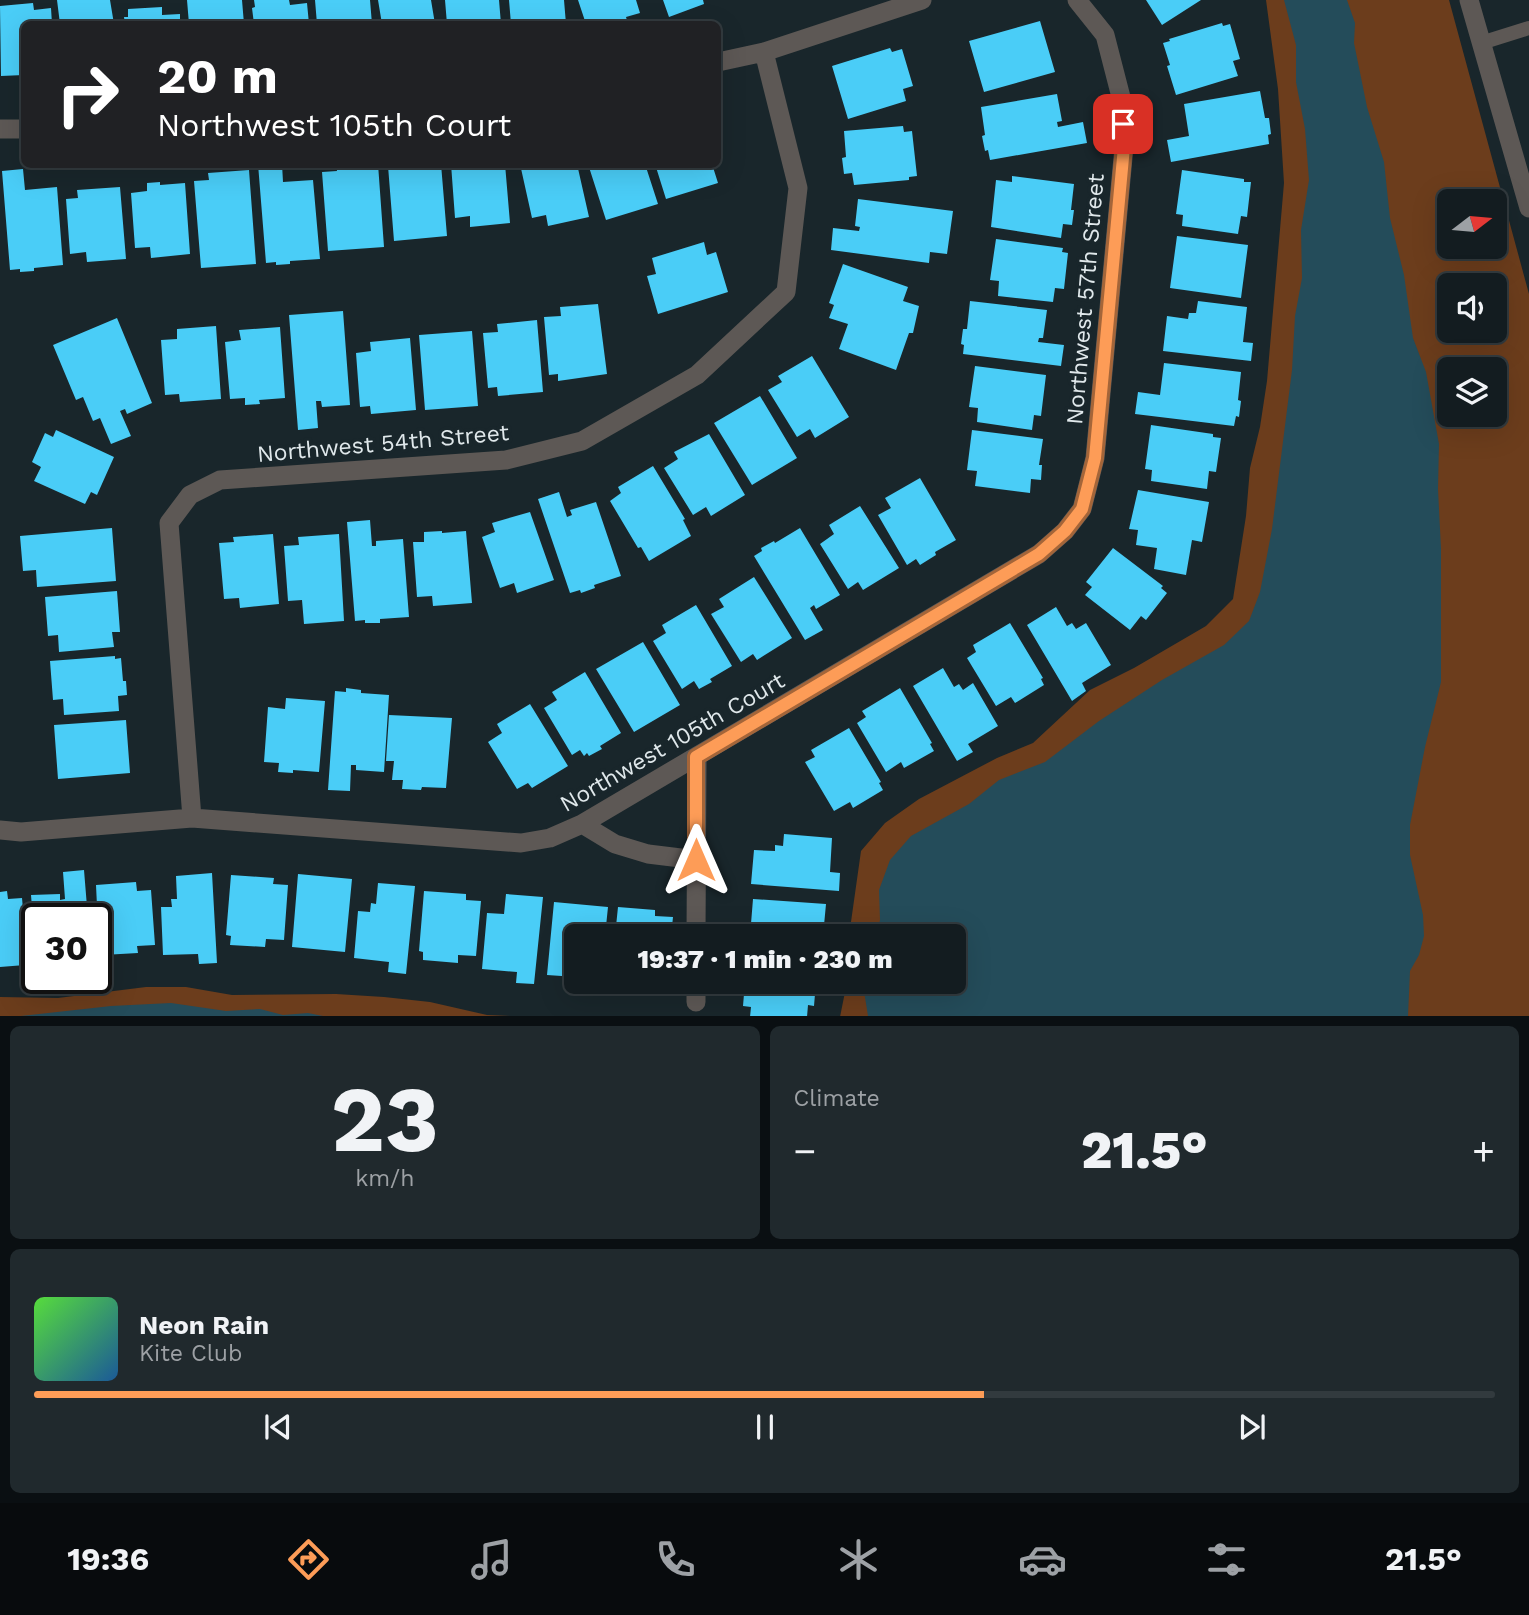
<!DOCTYPE html>
<meta charset="utf-8">
<style>
body{margin:0;font-family:"Work Sans",sans-serif;background:#20292d;color:#f1f3f6;height:100vh;display:flex;flex-direction:column;font-size:26px;white-space:nowrap}
*{box-sizing:border-box;margin:0}
p{font-size:23px;color:#9da1a5}
.icon{flex:none;width:38px;height:38px;fill:none;stroke:currentColor;stroke-width:2;stroke-linecap:round;stroke-linejoin:round}
.map{position:relative;height:1016px;overflow:hidden}
.side{display:flex;flex-direction:column;gap:10px;padding:10px;background:#0a0f12;flex:1}
.side>*{flex:none}
.top-card{position:absolute;left:21px;top:21px;width:700px;height:147px;border-radius:10px;box-shadow:0 7px 28px #0002,0 0 0 2px #323a3e;background:#202124;color:#fff;overflow:hidden}
.needle{width:46px;rotate:74deg}
.buttons{position:absolute;left:1437px;top:189px;display:grid;gap:14px}
.buttons a{display:grid;place-items:center;width:70px;height:70px;border-radius:10px;background:#131c20;box-shadow:0 7px 28px #0002,0 0 0 2px #323a3e;font-size:35px}
.speed{position:absolute;left:21px;top:903px;display:flex;gap:14px;font-size:35px;font-weight:700;text-align:center}
.speed>*{display:grid;place-content:center;width:91px;height:91px;border-radius:50%;background:#131c20;box-shadow:0 7px 28px #0002,0 0 0 2px #323a3e;line-height:1}
.speed .limit{border:4px solid #111;border-radius:10px;background:#fff;color:#111}
.pin{position:absolute;display:grid;place-items:center;width:60px;height:60px;color:#fff;margin:-30px;border-radius:14px;box-shadow:0 4px 10px #0006}
.me{position:absolute;width:77px;margin:-38px;rotate:0deg;stroke-linejoin:round;filter:drop-shadow(0 0 5px #0008)}
.turn{display:flex;align-items:center;gap:24px;height:147px;padding:0 21px;font-size:32px}
.turn .icon{width:91px;height:91px;stroke-width:2.5}
.turn b{display:block;font-size:49px;line-height:60px}
.big{font-size:52px;font-weight:800;line-height:1.1}
.side .tile{flex:1;display:flex;flex-direction:column;justify-content:center;gap:10px;min-width:0;padding:0 24px;border-radius:10px;background:#20292d}
.side .dial{align-items:center;gap:0}
.dial b{font-size:91px;line-height:1}
.song{display:flex;align-items:center;gap:21px}
.cover{width:84px;height:84px;border-radius:10px;background:linear-gradient(135deg,hsl(110 70% 55%),hsl(210 70% 35%))}
.played{height:7px;border-radius:4px;background:linear-gradient(90deg,#fd9c57 65%,#323a3e 65%)}
.keys{display:flex;justify-content:space-around;direction:ltr}
.heat{display:flex;justify-content:space-between;align-items:center;font-size:38px;direction:ltr}
.side .tiles{flex:1;display:grid;gap:10px;grid-template-columns:1fr 1fr}
.tile:last-child{grid-column:span 2}
.trip{position:absolute;left:564px;top:924px;width:402px;height:70px;border-radius:10px;background:#131c20;box-shadow:0 7px 28px #0002,0 0 0 2px #323a3e;font-weight:800;line-height:70px;text-align:center}
.menu{display:flex;height:112px;justify-content:space-around;align-items:center;background:#080b0d;color:#9da1a5}
.menu .icon{width:49px;height:49px}
.menu .selected{color:#fd9c57}
.menu b{font-size:32px;color:#f1f3f6}
.map>svg:first-child{display:block}
.green{fill:#6c3d1c;fill-rule:evenodd}
.water{fill:#244c5a}
.building{fill:#4acdf7}
.lines{fill:none;stroke-linecap:round;stroke-linejoin:round}
.service{stroke:#5d5855;stroke-width:14}
.minor{stroke:#5d5855;stroke-width:19}
.tertiary{stroke:#5d5855;stroke-width:19}
.route-casing{stroke:#a46539;stroke-width:18}
.route{stroke:#fd9c57;stroke-width:12}
.labels{text-anchor:middle;stroke-width:7;stroke-linejoin:round;paint-order:stroke}
.street-label{font-size:23px;fill:#e0e8eb;stroke:#19262b}
</style>
<div class="map">
<svg width="1529" height="1017" viewBox="0 0 1529 1017">
<rect width="100%" height="100%" fill="#19262b"/>
<path class="green" d="M1266,0H1449L1529,294V1016L840,1017L847,982H954V936H849L861,851L885,823L919,799L997,758L1033,743L1090,690L1134,668L1206,626L1233,599L1246,516L1250,468L1260,427L1267,381L1284,183L1278,89ZM1449,201H1494V247H1449ZM1449,285H1494V331H1449ZM1449,369H1494V415H1449Z
M146,987H186L232,995L336,994L384,997L430,1002L487,1015L511,1016L0,1017V997L58,998Z"/>
<path class="water" d="M1284,0H1347L1355,23L1354,43L1367,107L1384,162L1390,218L1404,275L1413,338L1426,372L1439,444L1438,489L1441,549V682L1425,747L1410,825V855L1423,915L1424,936L1419,955L1410,971L1408,1016H868L864,991L865,982H954V936H876L880,920L879,890L890,860L911,836L969,804L999,780L1045,762L1099,721L1162,680L1224,645L1249,621L1260,592L1272,529L1292,370L1295,316L1302,278L1301,230L1309,180L1305,129L1296,82V45Z
M171,1003L226,1011L260,1009L283,1015L308,1013L323,1016H21L111,1006Z"/>
<path class="building" d="M57,0H110L114,24H60Z
M187,0H242L244,24H189Z
M254,0H289L290,5L307,3L309,24H254L252,8L255,7Z
M315,0H370L372,24H317Z
M378,0H431L435,24H382Z
M445,0H499L501,24H447Z
M509,0H564L566,24H511Z
M578,0H636L640,13L626,17L628,24H586Z
M663,0H703L704,4L669,17Z
M1146,0H1201L1162,25Z
M33,3L34,10L51,8L52,24H24V75L1,76L0,6Z
M162,7V15L180,14V24H125L124,17H128V9Z
M1040,21L1055,72L984,92L969,41Z
M1222,23L1223,26L1230,24L1240,59L1233,61L1238,76L1176,95L1167,66L1170,65L1163,43L1170,41L1169,39Z
M890,48L892,52L902,49L913,86L903,89L906,101L848,119L832,66Z
M1260,91L1265,118H1269L1271,134L1268,135L1269,144L1171,162L1167,140L1189,136L1184,104Z
M1057,94L1062,121L1057,122L1058,127L1083,122L1087,143L990,160L988,150L985,151L982,136L985,135L981,107Z
M903,126L904,132L912,131L917,176L909,177V180L854,185L852,173L844,174L842,158L846,157L844,131Z
M258,164H282L283,182L313,180L320,259L290,261V264L276,265V262L266,263Z
M336,164H378L384,247L328,251L322,172L337,171Z
M413,164H441L447,236L394,241L388,166Z
M451,164H505L510,223L470,227V216L455,218Z
M520,164H577L589,217L548,226L546,215L532,218Z
M588,164H645L658,204L606,220Z
M655,164H712L718,183L666,199Z
M23,169L25,190L57,187L63,265L34,268V271L20,272V269L10,270L2,171Z
M249,170L256,264L201,268L194,181L209,180L208,173Z
M1182,170L1244,179V182H1251L1247,217L1241,216L1238,234L1182,226L1183,215L1176,214Z
M1012,176L1074,184L1071,210H1074L1072,225L1063,224L1061,238L991,227L996,180L1012,182Z
M160,182V185L185,183L190,254L151,258L150,247L135,248L131,193L147,191V183Z
M120,187L126,259L87,262L86,252L70,254L66,199L78,198L77,190Z
M858,199L953,211L947,254L930,252L929,263L831,250L833,228L859,231L860,227L855,226Z
M1177,236L1248,245L1241,298L1170,288Z
M996,239L1063,248L1062,252L1068,253L1064,289L1055,288L1053,302L998,296L999,281L990,280Z
M704,242L707,255L716,252L728,292L658,314L647,276L656,274L652,258Z
M843,264L908,287L903,301L919,306L913,333H909L896,370L839,349L848,324L829,318L834,305L829,303Z
M970,301L1047,310L1043,338H1039L1038,342L1064,345L1061,366L963,354L964,345L961,344L963,329H967Z
M1198,301L1247,307L1243,342L1253,343L1251,361L1163,351L1167,316L1188,319L1189,313H1196Z
M598,304L607,374L558,381V374L549,375L544,317L561,316L560,307Z
M343,311L350,405L322,407L321,401H316L318,428L298,430L289,315Z
M117,318L152,403L127,414L125,409L120,411L131,436L111,444L100,418L93,421L83,397L76,400L53,345Z
M537,320L543,392L498,396L497,387L488,388L483,333L498,332L497,324Z
M216,326L221,399L180,402L179,394L165,395L161,340L177,339V329Z
M280,327L285,398L259,400L260,404L245,405V398L230,399L225,342L241,340L239,330Z
M472,331L478,406L425,410L419,335Z
M410,338L416,410L371,414L370,406L360,407L356,353L371,351L370,342Z
M812,356L849,417L815,438L810,429L797,437L768,390L782,382L778,376Z
M1164,363L1241,372L1238,400L1241,401L1239,417L1236,416L1234,426L1135,414L1138,392L1160,395Z
M975,366L1046,375L1041,416L1034,415L1032,430L977,422L978,408L969,407Z
M760,396L797,458L752,485L714,423Z
M1151,425L1213,434V437L1221,438L1216,472L1209,471L1207,489L1151,481L1152,470L1145,469Z
M56,430L114,457L97,495L91,492L85,504L34,481L41,467L32,462L45,433L53,437Z
M972,430L1043,439L1039,465H1042L1041,480L1031,479L1030,493L975,486L977,471L967,470Z
M709,434L745,495L711,516L706,507L693,515L664,468L678,459L674,452Z
M653,466L685,519L683,520L691,536L649,561L641,547L638,548L610,501L621,493L618,487Z
M920,478L956,540L935,552L936,555L920,565L916,559L907,565L878,515L891,508L885,498Z
M1138,490L1209,502L1202,542L1192,540L1186,575L1154,569L1157,548L1136,545L1138,530L1129,529Z
M559,492L567,517L572,515L570,510L596,502L621,576L594,585L595,588L581,593L580,590L570,593L538,499Z
M860,506L899,568L863,590L858,582L848,589L820,544L834,534L829,525Z
M530,512L554,580L517,593L514,583L500,588L482,537L495,532L492,523Z
M370,520L372,546H376V541L403,539L409,617L380,619V623H365V620L355,621L347,522Z
M112,528L116,581L37,587L36,570L23,571L20,536Z
M800,528L840,595L816,609L814,605L810,608L823,630L805,640L754,556L762,551L761,548L774,541L775,543Z
M442,531V533L466,531L472,603L433,606L432,596L417,597L413,542H424V532Z
M273,534L279,604L240,608L239,598L224,599L219,543L234,542L233,537Z
M339,534L344,621L304,624L302,600L288,601L284,546L299,545L298,537Z
M1113,548L1163,586L1161,588L1167,593L1146,620L1141,616L1130,630L1085,595L1092,587L1086,582Z
M754,577L792,638L757,660L753,654L741,662L711,614L724,607L719,599Z
M117,591L120,632H112L114,647L59,652L58,635L48,636L45,597Z
M696,605L732,666L710,679L712,682L699,689L694,681L682,689L653,641L666,633L662,625Z
M1056,607L1067,626L1072,623L1076,629L1086,623L1111,665L1082,683L1086,691L1072,701L1027,625Z
M1010,623L1043,678L1041,679L1044,685L1015,703L1011,697L996,706L967,658L976,652L973,645Z
M643,642L680,705L634,732L596,669Z
M115,656V659L121,658L123,681H126L127,695L118,696L119,711L64,715L63,699L53,700L50,661Z
M943,668L954,687L959,684L963,690L973,683L998,726L968,744L973,752L957,761L913,686Z
M585,672L621,733L600,746L602,749L589,756L587,753L584,756L580,750L572,755L544,708L557,700L552,692Z
M346,688L361,690V693L389,695L384,772L356,770V765H351L350,791L328,790L335,691L346,692Z
M900,688L932,743L930,744L934,751L904,768L901,762L886,772L857,723L866,717L862,711Z
M286,698L325,701L319,772L293,770V773L278,772L279,763L264,762L268,707L285,709Z
M530,704L568,766L532,788L528,783L517,789L488,742L502,733L497,724Z
M389,715L452,718L446,788L422,787L421,790L402,789L403,780H392L394,761H386Z
M126,720L130,773L58,779L54,725Z
M849,728L881,782L879,783L883,790L853,808L850,802L834,811L805,762L815,757L811,750Z
M784,834L832,838L830,872L840,873L839,891L751,884L754,850L775,851V845L783,846Z
M84,870L88,919H37V946H35L31,895L60,894V900L65,899L63,872Z
M212,873L217,963L199,964L198,954L163,955L161,907H172L171,899H177L176,876Z
M298,874L352,879L345,952L292,947Z
M231,875L274,878L273,884L288,885L284,940L266,939L265,947L230,945L231,936L226,935Z
M136,882L137,891L151,890L155,945L137,946L138,953L103,955L102,948H99L96,885Z
M378,883L415,886L406,974L388,972L389,962L354,958L358,911L370,912L371,903L376,904Z
M7,891L8,899L22,898L27,954H24L25,965L0,967V892Z
M424,891L466,894V900L481,901L476,956L458,955V963L423,960V952L419,951Z
M506,894L543,897L534,984L516,983L517,972L482,969L487,913L504,914Z
M753,899L826,904L823,936H750Z
M554,902L608,907L605,936H576V977L547,975Z
M618,907L655,910V916L673,917L671,936H615Z
M745,982H816L814,1006L808,1005L807,1017H750L751,1007L743,1006Z"/>
<g class="lines">
<path class="service" d="M1481,43L1529,28"/>
<path class="minor" d="M718,62L764,52L922,0
M0,129H24
M192,818L169,523L190,495L220,480L506,460L582,441L697,375L786,292L798,188L764,52
M582,824L615,844L648,854L697,860
M0,830L21,832L192,818L521,843L550,838L582,824L1039,554L1065,531L1082,509L1095,458L1124,147L1122,101L1105,35L1077,0
M696,936L697,757
M696,1002V982"/>
<path class="tertiary" d="M1469,0L1529,208"/>
</g>
<g class="lines">
<g class="route-casing">
<path id="route" d="M696,860V757L1039,554L1065,531L1082,509L1095,458L1124,147L1123,124"/>
</g>
<use href="#route" class="route"/>
</g>
<g class="labels">
<g class="street-label">
<text transform="translate(1085 299) rotate(-85)" y="8">Northwest 57th Street</text>
<text transform="translate(383 443) rotate(-5)" y="8">Northwest 54th Street</text>
<text transform="translate(672 742) rotate(-30)" y="8">Northwest 105th Court</text>
</g>
</g>
</svg>
<div class="buttons">
<a><svg class="needle" viewBox="-14 -14 28 28"><path d="M0-13l5 13h-10z" fill="#e53935"/><path d="M0 13l5-13h-10z" fill="#9da1a5"/></svg></a>
<a><svg class="icon" aria-label="sound" viewBox="0 0 24 24"><path d="M4 9h4l5-4v14l-5-4H4zM17 9q2 3 0 6"/></svg></a>
<a><svg class="icon" aria-label="layers" viewBox="0 0 24 24"><path d="M12 4l9 5-9 5-9-5zM3 14l9 5 9-5"/></svg></a>
</div>
<div class="speed"><div class="limit">30</div></div>
<div class="pin" style="left:1123px;top:124px;background:#d93025"><svg class="icon" aria-label="arrive" viewBox="0 0 24 24"><path d="M6 21V4h12l-3 4 3 4H6"/></svg></div>
<svg class="me" style="left:696px;top:860px" viewBox="-20 -20 40 40"><path d="M0-17L14 15 0 8-14 15z" fill="#fd9c57" stroke="#fff" stroke-width="4"/></svg>
<div class="trip">19:37 · 1 min · 230 m</div>
<div class="top-card">
<div class="turn"><svg class="icon" aria-label="right" viewBox="0 0 24 24"><path d="M7 20v-9h11M14 6l5 5-5 5"/></svg><div><b>20 m</b>Northwest 105th Court</div></div>
</div>
</div>
<section class="side">
<div class="tiles">
<div class="tile dial"><b>23</b><p>km/h</p></div>
<div class="tile"><p>Climate</p>
<div class="heat"><a>−</a><b class="big">21.5°</b><a>+</a></div>
</div>
<div class="tile">
<div class="song"><i class="cover"></i><div><b>Neon Rain</b><p>Kite Club</p></div></div>
<div class="played"></div>
<div class="keys"><svg class="icon" aria-label="previous" viewBox="0 0 24 24"><path d="M18 5L8 12l10 7zM5 5v14"/></svg><svg class="icon" aria-label="pause" viewBox="0 0 24 24"><path d="M8 5v14M16 5v14"/></svg><svg class="icon" aria-label="next" viewBox="0 0 24 24"><path d="M6 5l10 7-10 7zM19 5v14"/></svg></div>
</div>
</div>
</section>
<nav class="menu">
<b>19:36</b>
<svg class="icon selected" aria-label="directions" viewBox="0 0 24 24"><path d="M12 3l9 9-9 9-9-9zM9 14v-3h6M13 9l2 2-2 2"/></svg>
<svg class="icon" aria-label="music" viewBox="0 0 24 24"><path d="M9 18V5l10-2v13"/><circle cx="6" cy="18" r="3"/><circle cx="16" cy="16" r="3"/></svg>
<svg class="icon" aria-label="phone" viewBox="0 0 24 24"><path d="M5 4h4l2 5-3 2q2 4 5 5l2-3 5 2v4C11 20 4 13 5 4z"/></svg>
<svg class="icon" aria-label="climate" viewBox="0 0 24 24"><path d="M12 3v18M4 7l16 10M4 17L20 7"/></svg>
<svg class="icon" aria-label="car" viewBox="0 0 24 24"><path d="M5 17H2v-5l4-1 3-4h7l3 4 3 1v5h-3M9 17h6M6 11h13"/><circle cx="7" cy="17" r="2"/><circle cx="17" cy="17" r="2"/></svg>
<svg class="icon" aria-label="filters" viewBox="0 0 24 24"><path d="M4 7h16M4 17h16"/><circle cx="9" cy="7" r="2"/><circle cx="15" cy="17" r="2"/></svg>
<b>21.5°</b>
</nav>
